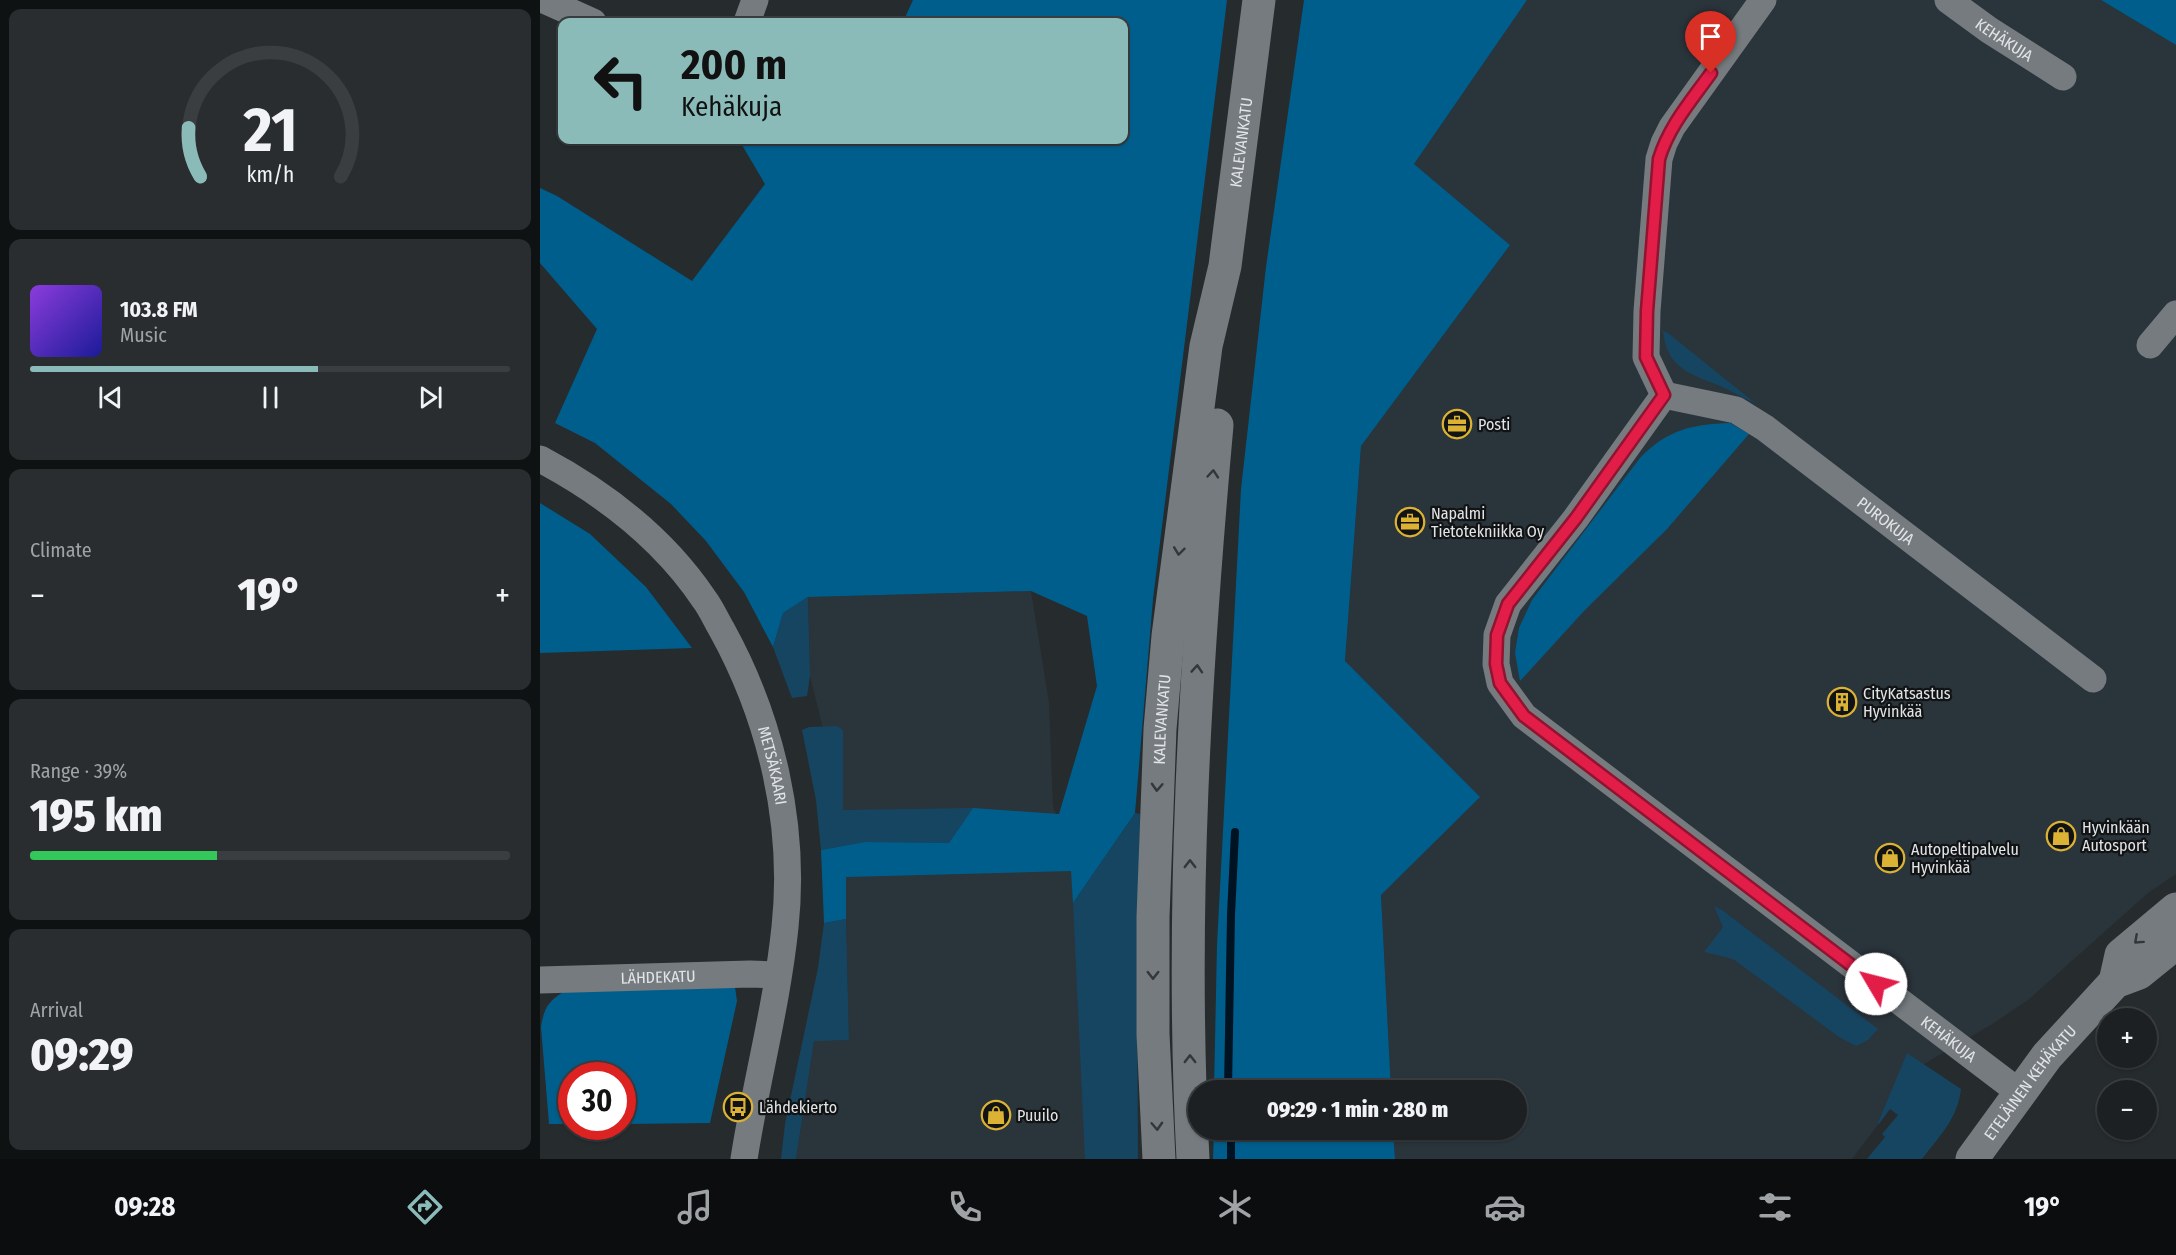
<!DOCTYPE html>
<meta charset="utf-8">
<style>
body{margin:0;font-family:"Fira Sans Condensed",sans-serif;background:#292d2f;color:#f1f3f6;height:100vh;display:flex;flex-direction:column;font-size:22px;white-space:nowrap}
*{box-sizing:border-box;margin:0}
p{font-size:20px;color:#a0a3a5}
.icon{flex:none;width:33px;height:33px;fill:none;stroke:currentColor;stroke-width:2;stroke-linecap:round;stroke-linejoin:round}
.map{position:relative;flex:1;overflow:hidden}
.side{display:flex;flex-direction:column;gap:9px;padding:9px;background:#0f1213;width:540px}
.side>*{flex:none}
.banner{position:absolute;left:18px;top:18px;width:570px;height:126px;border-radius:12px;box-shadow:0 2px 4px #0004,0 0 0 2px #3a3e40;background:#8bbbb9;color:#111;overflow:hidden}
.fabs{position:absolute;left:1557px;top:1008px;display:grid;gap:12px}
.fabs a{display:grid;place-items:center;width:60px;height:60px;border-radius:50%;background:#1c2022;box-shadow:0 2px 4px #0004,0 0 0 2px #3a3e40;font-size:30px}
.speed{position:absolute;left:18px;top:1062px;display:flex;gap:12px;font-size:30px;font-weight:700;text-align:center}
.speed>*{display:grid;place-content:center;width:78px;height:78px;border-radius:50%;background:#1c2022;box-shadow:0 2px 4px #0004,0 0 0 2px #3a3e40;line-height:1}
.speed .limit{border:9px solid #d22;background:#fff;color:#111}
.pin{position:absolute;display:grid;place-items:center;width:51px;height:51px;color:#fff;margin:-62px -26px;border-radius:50% 50% 50% 0;rotate:-45deg;box-shadow:0 0 6px #0007}
.pin .icon{rotate:45deg}
.me{position:absolute;width:66px;margin:-33px;rotate:307deg;stroke-linejoin:round;filter:drop-shadow(0 0 4px #0008)}
.turn{display:flex;align-items:center;gap:21px;height:126px;padding:0 24px;font-size:27px}
.turn .icon{width:78px;height:78px;stroke-width:2.5}
.turn b{display:block;font-size:42px;line-height:51px}
.big{font-size:45px;font-weight:800;line-height:1.1}
.side .widget{flex:1;display:flex;flex-direction:column;justify-content:center;gap:9px;min-width:0;padding:0 21px;border-radius:12px;background:#292d2f}
.side .dial{align-items:center;gap:0}
.dial svg{height:156px;overflow:visible;fill:none;stroke:#3a3e40;stroke-width:7;stroke-linecap:round;text-anchor:middle}
.dial text{fill:#f1f3f6;stroke:none}
.song{display:flex;align-items:center;gap:18px}
.cover{width:72px;height:72px;border-radius:9px;background:linear-gradient(135deg,hsl(270 70% 55%),hsl(240 70% 35%))}
.played{height:6px;border-radius:3px;background:linear-gradient(90deg,#8bbbb9 60%,#3a3e40 60%)}
.keys{display:flex;justify-content:space-around;direction:ltr}
.heat{display:flex;justify-content:space-between;align-items:center;font-size:33px;direction:ltr}
.charge{height:9px;border-radius:4px;background:linear-gradient(90deg,#34c759 39%,#3a3e40 0)}
.trip{position:absolute;left:648px;top:1080px;width:339px;height:60px;border-radius:30px;background:#1c2022;box-shadow:0 2px 4px #0004,0 0 0 2px #3a3e40;font-weight:800;line-height:60px;text-align:center}
.tabs{display:flex;height:96px;justify-content:space-around;align-items:center;background:#0b0d0e;color:#a0a3a5}
.tabs .icon{width:42px;height:42px}
.tabs .on{color:#8bbbb9}
.tabs b{font-size:27px;color:#f1f3f6}
main{display:flex;flex:1;min-height:0}
.map>svg:first-child{display:block}
.built{fill:#2a343b}
.green{fill:#164562}
.forest{fill:#005e8c}
.lines{fill:none;stroke-linecap:round;stroke-linejoin:round}
.stream{stroke:#001322;stroke-width:8}
.minor{stroke:#757b7f;stroke-width:27}
.tertiary{stroke:#757b7f;stroke-width:33}
.secondary{stroke:#757b7f;stroke-width:33}
.oneway{stroke:#343739}
.route-casing{stroke:#92132f;stroke-width:15}
.route{stroke:#e11d48;stroke-width:10}
.labels{text-anchor:middle;stroke-width:4.5;stroke-linejoin:round;paint-order:stroke}
.street-label{font-size:16px;fill:#e2e5e7;stroke:#111314}
.poi-label{font-size:16px;fill:#e2e5e7;stroke:#111314;text-anchor:start}
</style>
<main>
<section class="side">
<div class="widget dial"><svg viewBox="0 0 100 80">
<path d="M14 69A42 42 0 1 1 86 69"/>
<path d="M14 69A42 42 0 0 1 8 44" stroke="#8bbbb9"/>
<text x="50" y="56" font-size="32" font-weight="700">21</text>
<text x="50" y="72" font-size="11">km/h</text>
</svg></div>
<div class="widget">
<div class="song"><i class="cover"></i><div><b>103.8 FM</b><p>Music</p></div></div>
<div class="played"></div>
<div class="keys"><svg class="icon" aria-label="previous" viewBox="0 0 24 24"><path d="M18 5L8 12l10 7zM5 5v14"/></svg><svg class="icon" aria-label="pause" viewBox="0 0 24 24"><path d="M8 5v14M16 5v14"/></svg><svg class="icon" aria-label="next" viewBox="0 0 24 24"><path d="M6 5l10 7-10 7zM19 5v14"/></svg></div>
</div>
<div class="widget"><p>Climate</p>
<div class="heat"><a>−</a><b class="big">19°</b><a>+</a></div>
</div>
<div class="widget"><p>Range · 39%</p><b class="big">195 km</b><div class="charge"></div></div>
<div class="widget"><p>Arrival</p><b class="big">09:29</b></div>
</section>
<div class="map">
<svg width="1636" height="1159" viewBox="0 0 1636 1159">
<rect width="100%" height="100%" fill="#262b2e"/>
<path class="built" d="M987,0H1561L1636,45V874L1608,893L1488,1000L1454,1023L1384,1064L1312,1159H855L853,1130H976V1090H851L841,895L939,797L805,662L821,446L970,245L874,164Z
M491,591L509,702L513,805L532,871L554,1159H256L274,1040H309L303,810L270,676L268,597Z"/>
<path class="green" d="M1123,331L1128,333L1215,403C1203,398 1192,391 1180,386C1151,374 1127,369 1123,331Z
M268,597L270,676L267,696L252,698L233,647L243,613Z
M297,726L303,730V810L433,808L409,843L325,842L281,850L276,800L262,730L269,727Z
M595,813L600,814L597,985L598,1159H545L533,903Z
M1174,906L1182,910L1338,1029L1328,1040L1316,1046L1299,1037L1193,959L1164,952L1183,927Z
M306,919L309,1040L274,1041L256,1159H241L245,1124L278,968L284,923Z
M1367,1053L1421,1089C1418,1118 1399,1137 1382,1159H1327L1345,1137L1342,1134L1358,1115L1350,1109L1339,1124L1338,1123Z"/>
<path class="forest" d="M373,0H687L613,599L595,813L533,903L531,871L306,877V919L284,923L281,850L325,842L409,843L433,808L519,814L557,686L547,616L491,591L268,597L243,613L233,647L204,592L166,541L131,504L55,443L15,423L57,329L0,263V188L17,196L152,281L225,184L199,140H584V22H363Z
M764,0H987L874,164L970,245L821,446L805,661L940,797L841,895L851,1090H674L677,945L701,489L726,267Z
M1561,0H1636V45Z
M1190,423L1209,434L1127,529L1044,611L980,681L975,653L979,628L992,600L1100,458C1127,430 1152,424 1190,423Z
M0,503L50,534L106,587L152,648L0,653Z
M195,987L197,1001L170,1123L83,1124L82,1076H32L31,1124H9L1,1027C4,1008 8,1001 25,991Z
M674,1130H853L855,1159H673Z"/>
<g class="lines">
<path class="stream" d="M688,1090L691,915L695,832
M691,1159V1130"/>
<g class="minor">
<path d="M4,0L53,22"/>
<path id="s1" d="M1223,0L1132,127L1124,143L1119,159L1107,311L1106,357L1124,395L1036,518L968,604L957,635L956,664L960,683L984,716L1479,1092"/>
<path id="s2" d="M1408,0L1449,30L1523,77"/>
<path d="M207,22L215,0"/>
<path d="M1610,345L1636,314"/>
<path id="s3" d="M1124,395L1196,410L1225,428L1553,679"/>
<path id="s4" d="M0,459C64,493 123,538 164,599C171,608 176,620 182,630C231,719 256,825 245,927C237,1005 216,1082 204,1159"/>
<path id="s5" d="M0,980L210,974L237,975"/>
</g>
<g class="tertiary">
<path d="M1575,982L1581,955L1636,909"/>
<path id="s6" d="M1432,1159L1507,1056L1575,982L1599,973L1636,943"/>
</g>
<g class="secondary">
<path id="s7" d="M619,1159L613,1034V917L620,729L628,636L666,346L685,266L719,0"/>
<path d="M653,1159C640,914 655,669 677,425"/>
</g>
</g>
<defs><path id="oneway-chevron" d="M-2-3.5L2.5 0L-2 3.5" fill="none" stroke-width="1.6" stroke-linecap="round" stroke-linejoin="round" transform="scale(1.5)"/></defs>
<g class="oneway">
<use href="#oneway-chevron" transform="translate(673 474) rotate(-85)"/>
<use href="#oneway-chevron" transform="translate(639 551) rotate(97)"/>
<use href="#oneway-chevron" transform="translate(657 669) rotate(-86)"/>
<use href="#oneway-chevron" transform="translate(617 787) rotate(93)"/>
<use href="#oneway-chevron" transform="translate(650 864) rotate(-90)"/>
<use href="#oneway-chevron" transform="translate(1598 940) rotate(138)"/>
<use href="#oneway-chevron" transform="translate(613 975) rotate(90)"/>
<use href="#oneway-chevron" transform="translate(650 1059) rotate(-90)"/>
<use href="#oneway-chevron" transform="translate(617 1126) rotate(87)"/>
</g>
<g class="lines">
<g class="route-casing">
<path id="route" d="M1171,73C1151,101 1129,126 1119,159L1107,311L1106,357L1124,395L1036,518L968,604L957,635L956,664L960,683L984,716L1336,984"/>
</g>
<use href="#route" class="route"/>
</g>
<defs>
<g id="office-ring" transform="scale(1.5)"><circle r="9.5" fill="#111314" stroke="#dbb233" stroke-width="1.5"/><path d="M-6-3h4V-5.5h4V-3h4V5H-6ZM-1-4.5V-3h2v-1.5ZM-6 0V1H6V0Z" fill="#dbb233"/></g>
<g id="building-ring" transform="scale(1.5)"><circle r="9.5" fill="#111314" stroke="#dbb233" stroke-width="1.5"/><path d="M-4-6H4V6H1V3H-1V6H-4ZM-2.5-4.3h1.7v1.8h-1.7ZM.8-4.3h1.7v1.8H.8ZM-2.5-1h1.7V.8h-1.7ZM.8-1h1.7V.8H.8Z" fill="#dbb233"/></g>
<g id="shop-ring" transform="scale(1.5)"><circle r="9.5" fill="#111314" stroke="#dbb233" stroke-width="1.5"/><path d="M-5-2.5h2.3a2.7 3.5 0 0 1 5.4 0H5L5.5 6h-11ZM-1.5-2.5h3a1.5 2.3 0 0 0-3 0Z" fill="#dbb233"/></g>
<g id="bus-ring" transform="scale(1.5)"><circle r="9.5" fill="#111314" stroke="#dbb233" stroke-width="1.5"/><path d="M-5-6H5V4H4V6H2V4H-2V6H-4V4H-5ZM-3.5-4V0h7V-4ZM-3.5 1.2v1.5H-2V1.2ZM2 1.2v1.5H3.5V1.2Z" fill="#dbb233"/></g>
</defs>
<g fill-rule="evenodd">
<use href="#office-ring" x="917" y="424"/>
<use href="#office-ring" x="870" y="522"/>
<use href="#building-ring" x="1302" y="702"/>
<use href="#shop-ring" x="1521" y="836"/>
<use href="#shop-ring" x="1350" y="858"/>
<use href="#bus-ring" x="198" y="1107"/>
<use href="#shop-ring" x="456" y="1115"/>
</g>
<g class="labels">
<g class="street-label">
<text dy="6" stroke="none"><textPath href="#s2" startOffset="69">KEHÄKUJA</textPath></text>
<text dy="6" stroke="none"><textPath href="#s7" startOffset="1023">KALEVANKATU</textPath></text>
<text dy="6" stroke="none"><textPath href="#s3" startOffset="260">PUROKUJA</textPath></text>
<text dy="6" stroke="none"><textPath href="#s7" startOffset="440">KALEVANKATU</textPath></text>
<text dy="6" stroke="none"><textPath href="#s4" startOffset="399">METSÄKAARI</textPath></text>
<text dy="6" stroke="none"><textPath href="#s5" startOffset="118">LÄHDEKATU</textPath></text>
<text dy="6" stroke="none"><textPath href="#s1" startOffset="1348">KEHÄKUJA</textPath></text>
<text dy="6" stroke="none"><textPath href="#s6" startOffset="96">ETELÄINEN KEHÄKATU</textPath></text>
</g>
<g class="poi-label">
<text x="938" y="430">Posti</text>
<text x="891" y="519">Napalmi<tspan x="891" dy="18">Tietotekniikka Oy</tspan></text>
<text x="1323" y="699">CityKatsastus<tspan x="1323" dy="18">Hyvinkää</tspan></text>
<text x="1542" y="833">Hyvinkään<tspan x="1542" dy="18">Autosport</tspan></text>
<text x="1371" y="855">Autopeltipalvelu<tspan x="1371" dy="18">Hyvinkää</tspan></text>
<text x="219" y="1113">Lähdekierto</text>
<text x="477" y="1121">Puuilo</text>
</g>
</g>
</svg>
<div class="fabs">
<a>+</a>
<a>−</a>
</div>
<div class="speed"><div class="limit">30</div></div>
<div class="pin" style="left:1171px;top:73px;background:#d93025"><svg class="icon" aria-label="arrive" viewBox="0 0 24 24"><path d="M6 21V4h12l-3 4 3 4H6"/></svg></div>
<svg class="me" style="left:1336px;top:984px" viewBox="-20 -20 40 40"><circle r="19" fill="#fff"/><path d="M0-13L10 11 0 6-10 11z" fill="#e11d48"/></svg>
<div class="trip">09:29 · 1 min · 280 m</div>
<div class="banner">
<div class="turn"><svg class="icon" aria-label="left" viewBox="0 0 24 24"><path d="M17 20v-9H6M10 6l-5 5 5 5"/></svg><div><b>200 m</b>Kehäkuja</div></div>
</div>
</div>
</main>
<nav class="tabs">
<b>09:28</b>
<svg class="icon on" aria-label="directions" viewBox="0 0 24 24"><path d="M12 3l9 9-9 9-9-9zM9 14v-3h6M13 9l2 2-2 2"/></svg>
<svg class="icon" aria-label="music" viewBox="0 0 24 24"><path d="M9 18V5l10-2v13"/><circle cx="6" cy="18" r="3"/><circle cx="16" cy="16" r="3"/></svg>
<svg class="icon" aria-label="phone" viewBox="0 0 24 24"><path d="M5 4h4l2 5-3 2q2 4 5 5l2-3 5 2v4C11 20 4 13 5 4z"/></svg>
<svg class="icon" aria-label="climate" viewBox="0 0 24 24"><path d="M12 3v18M4 7l16 10M4 17L20 7"/></svg>
<svg class="icon" aria-label="car" viewBox="0 0 24 24"><path d="M5 17H2v-5l4-1 3-4h7l3 4 3 1v5h-3M9 17h6M6 11h13"/><circle cx="7" cy="17" r="2"/><circle cx="17" cy="17" r="2"/></svg>
<svg class="icon" aria-label="filters" viewBox="0 0 24 24"><path d="M4 7h16M4 17h16"/><circle cx="9" cy="7" r="2"/><circle cx="15" cy="17" r="2"/></svg>
<b>19°</b>
</nav>
